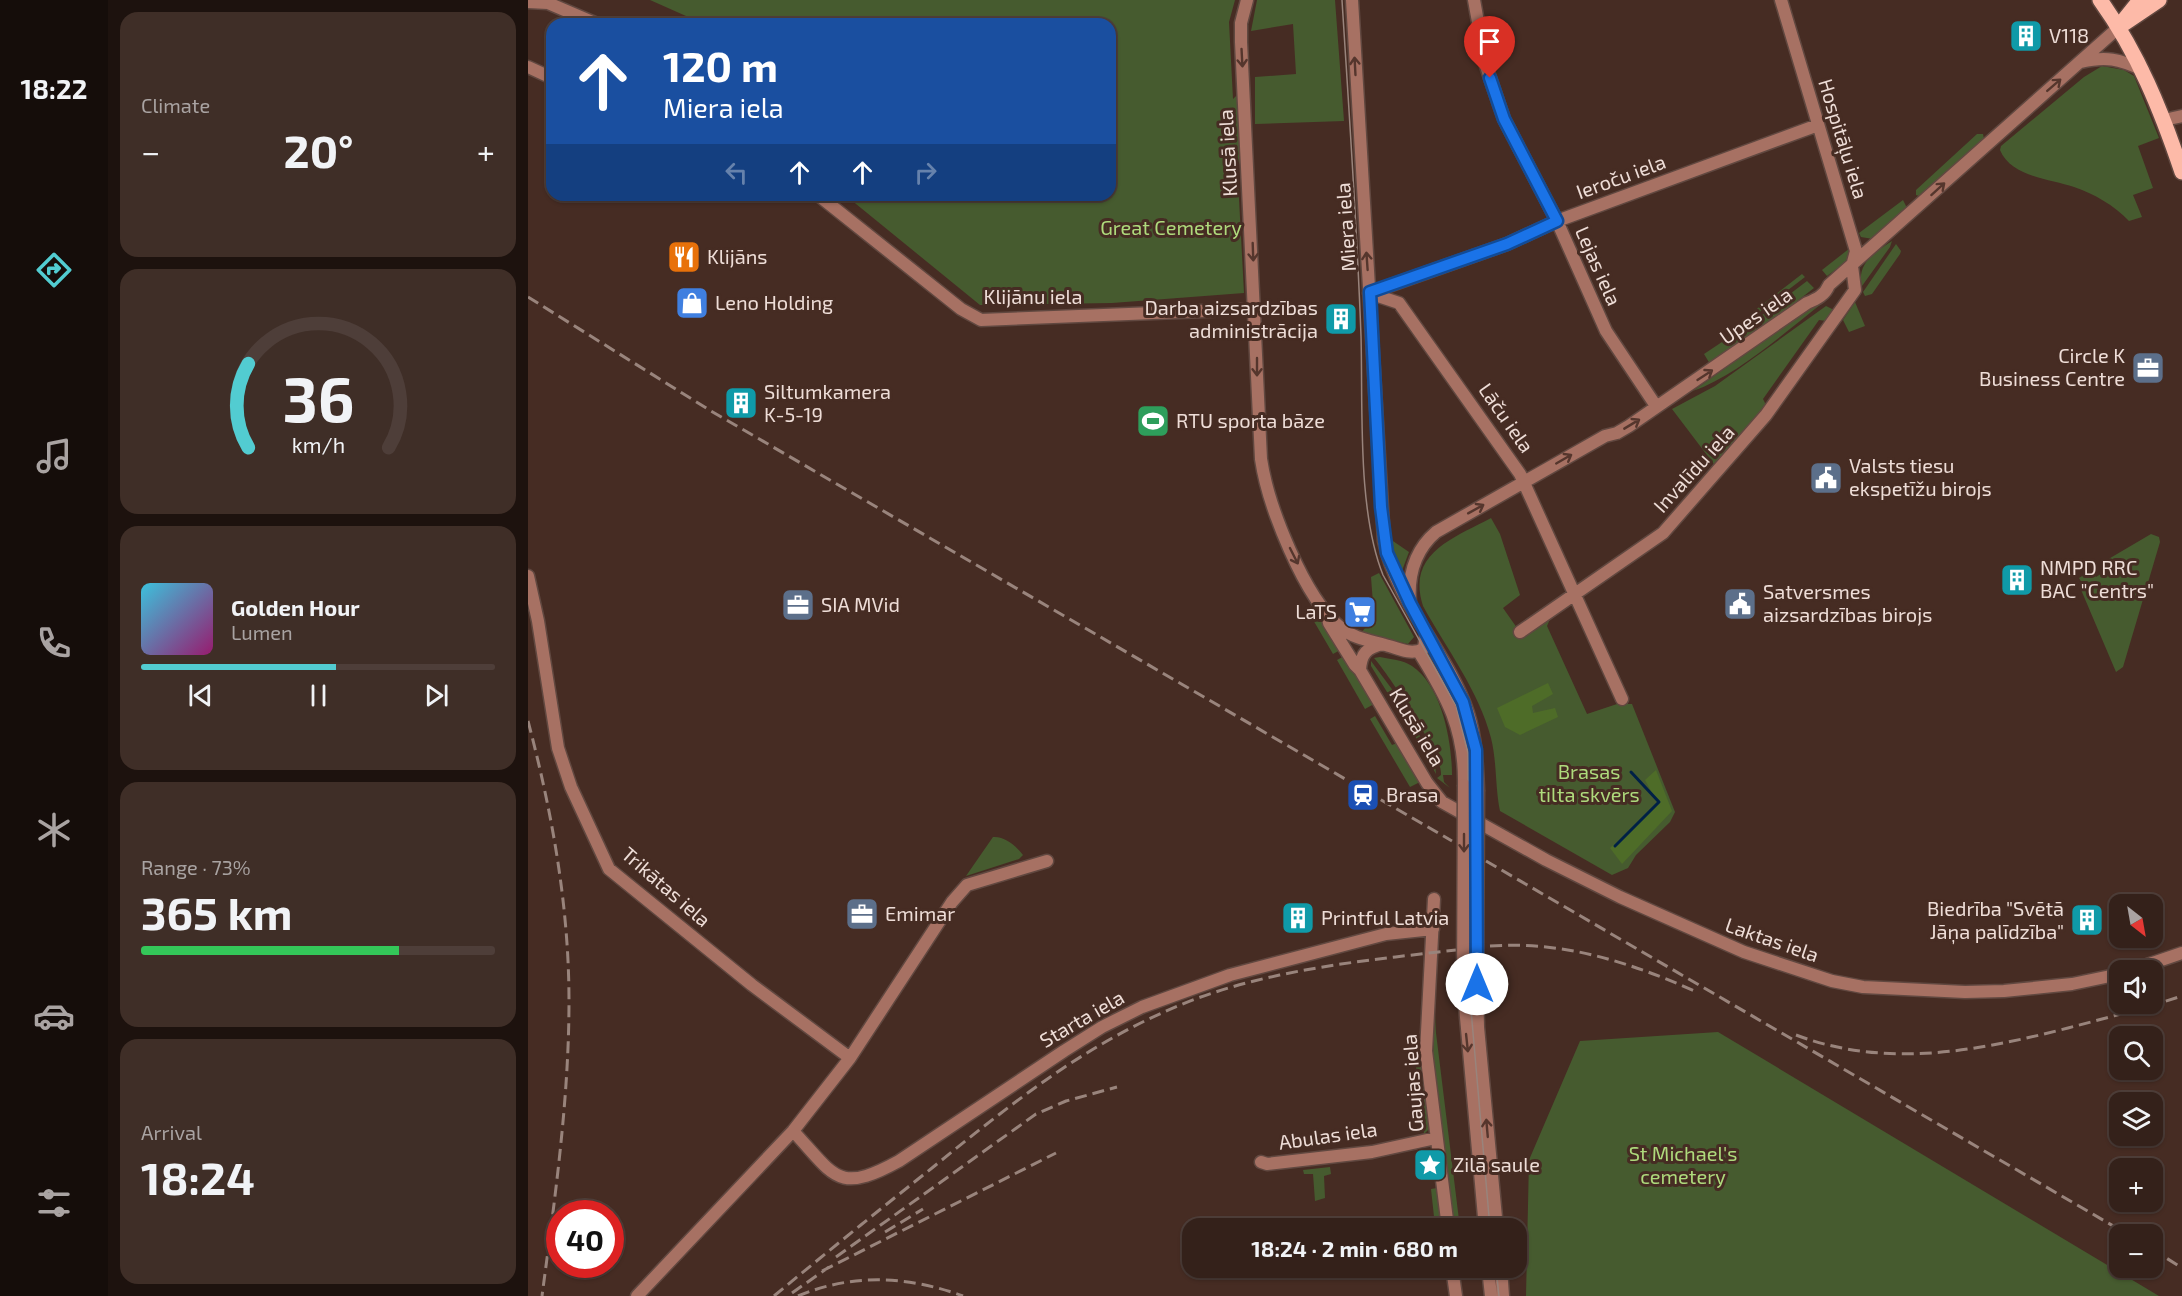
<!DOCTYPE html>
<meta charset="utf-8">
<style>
body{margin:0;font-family:"Exo 2",sans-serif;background:#3f2e27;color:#f1f3f6;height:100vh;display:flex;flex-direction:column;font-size:22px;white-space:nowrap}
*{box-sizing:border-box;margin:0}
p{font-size:20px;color:#a9a3a2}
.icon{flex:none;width:33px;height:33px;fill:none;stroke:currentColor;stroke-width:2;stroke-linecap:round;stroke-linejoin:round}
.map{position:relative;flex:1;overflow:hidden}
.drawer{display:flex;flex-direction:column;gap:12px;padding:12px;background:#1d120e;width:420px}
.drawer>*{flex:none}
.guide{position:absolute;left:18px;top:18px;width:570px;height:183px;border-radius:18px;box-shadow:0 2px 4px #0004,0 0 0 2px #4e3e39;background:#1a4fa0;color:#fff;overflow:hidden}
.needle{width:39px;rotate:149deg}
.fabs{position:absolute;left:1581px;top:894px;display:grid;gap:12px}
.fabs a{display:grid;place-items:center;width:54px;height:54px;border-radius:12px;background:#34211a;box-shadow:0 2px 4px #0004,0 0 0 2px #4e3e39;font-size:30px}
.speed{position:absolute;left:18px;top:1200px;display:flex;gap:12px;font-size:30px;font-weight:700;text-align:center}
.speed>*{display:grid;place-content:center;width:78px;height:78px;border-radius:50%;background:#34211a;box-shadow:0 2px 4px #0004,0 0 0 2px #4e3e39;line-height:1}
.speed .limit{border:9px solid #d22;background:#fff;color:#111}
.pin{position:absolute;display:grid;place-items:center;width:51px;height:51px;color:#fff;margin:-62px -26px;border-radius:50% 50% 50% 0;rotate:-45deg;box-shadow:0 0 6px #0007}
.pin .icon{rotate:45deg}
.me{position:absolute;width:66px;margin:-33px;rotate:0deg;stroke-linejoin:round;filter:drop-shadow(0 0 4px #0008)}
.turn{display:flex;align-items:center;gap:21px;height:126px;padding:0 18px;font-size:27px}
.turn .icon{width:78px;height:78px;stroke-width:2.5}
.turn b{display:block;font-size:42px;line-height:51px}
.lanes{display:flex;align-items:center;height:57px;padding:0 18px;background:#0003;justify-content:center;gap:30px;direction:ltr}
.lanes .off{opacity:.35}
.big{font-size:45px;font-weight:700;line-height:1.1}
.drawer .card{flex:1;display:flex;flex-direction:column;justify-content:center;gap:9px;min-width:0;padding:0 21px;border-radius:18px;background:#3f2e27}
.drawer .dial{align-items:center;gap:0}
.dial svg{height:156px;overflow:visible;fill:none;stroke:#4e3e39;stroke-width:7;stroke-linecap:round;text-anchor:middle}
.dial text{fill:#f1f3f6;stroke:none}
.song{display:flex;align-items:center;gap:18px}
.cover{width:72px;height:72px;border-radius:9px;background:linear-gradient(135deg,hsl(190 70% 55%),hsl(320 70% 35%))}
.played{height:6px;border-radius:3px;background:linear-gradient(90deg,#52ccd1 55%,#4e3e39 55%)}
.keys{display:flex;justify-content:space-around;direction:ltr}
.heat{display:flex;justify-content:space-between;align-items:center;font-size:33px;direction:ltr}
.charge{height:9px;border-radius:4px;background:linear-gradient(90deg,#34c759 73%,#4e3e39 0)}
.trip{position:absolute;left:654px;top:1218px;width:345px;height:60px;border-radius:18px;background:#34211a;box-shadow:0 2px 4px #0004,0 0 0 2px #4e3e39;font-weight:700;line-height:60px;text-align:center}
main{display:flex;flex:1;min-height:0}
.dock{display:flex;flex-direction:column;width:108px;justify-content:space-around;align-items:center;background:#150d0a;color:#a9a3a2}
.dock .icon{width:42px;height:42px}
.dock .on{color:#52ccd1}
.dock b{font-size:27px;color:#f1f3f6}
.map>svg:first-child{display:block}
.green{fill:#465b2f}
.forest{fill:#4e6c28}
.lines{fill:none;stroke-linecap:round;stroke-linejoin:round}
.stream{stroke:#002046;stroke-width:3}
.minor-casing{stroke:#614840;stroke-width:15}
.major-casing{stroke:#614840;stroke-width:18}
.minor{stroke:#a77163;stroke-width:12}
.major{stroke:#fdbaa8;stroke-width:15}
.tram{stroke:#99847c;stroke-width:1.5}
.rail{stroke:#99847c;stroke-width:3;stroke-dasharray:12 6;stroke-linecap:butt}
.minor-bridge-casing{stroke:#614840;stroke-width:15;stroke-linecap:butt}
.minor-bridge{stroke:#a77163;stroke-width:12}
.oneway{stroke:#55362d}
.route-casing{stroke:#114b97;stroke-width:15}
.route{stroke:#1a73e8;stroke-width:10}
.labels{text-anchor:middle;stroke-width:6;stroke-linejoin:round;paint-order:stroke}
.poi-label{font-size:20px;fill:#eeddd7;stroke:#462c23;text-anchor:start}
.street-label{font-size:20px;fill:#eeddd7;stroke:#462c23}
.park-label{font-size:20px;fill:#aeda7c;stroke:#462c23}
</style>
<main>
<nav class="dock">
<b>18:22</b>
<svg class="icon on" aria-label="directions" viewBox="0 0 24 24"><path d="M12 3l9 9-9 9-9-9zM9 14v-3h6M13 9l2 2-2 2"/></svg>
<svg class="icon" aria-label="music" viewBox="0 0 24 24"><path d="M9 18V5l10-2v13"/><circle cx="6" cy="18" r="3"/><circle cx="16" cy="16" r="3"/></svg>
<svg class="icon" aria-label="phone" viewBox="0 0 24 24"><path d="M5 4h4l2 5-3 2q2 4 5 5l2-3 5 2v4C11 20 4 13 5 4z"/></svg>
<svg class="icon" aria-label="climate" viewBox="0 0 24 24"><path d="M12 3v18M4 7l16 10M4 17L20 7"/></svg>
<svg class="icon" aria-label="car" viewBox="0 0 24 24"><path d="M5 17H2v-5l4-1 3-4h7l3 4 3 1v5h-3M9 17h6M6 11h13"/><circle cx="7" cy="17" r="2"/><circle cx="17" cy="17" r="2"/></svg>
<svg class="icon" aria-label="filters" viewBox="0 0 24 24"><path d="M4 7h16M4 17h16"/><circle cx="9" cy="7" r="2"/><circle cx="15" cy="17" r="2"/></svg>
</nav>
<section class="drawer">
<div class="card"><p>Climate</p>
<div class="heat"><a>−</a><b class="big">20°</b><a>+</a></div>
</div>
<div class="card dial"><svg viewBox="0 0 100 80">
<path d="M14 69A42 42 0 1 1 86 69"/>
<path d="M14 69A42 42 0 0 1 14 26" stroke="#52ccd1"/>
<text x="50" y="56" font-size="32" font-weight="700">36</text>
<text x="50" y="72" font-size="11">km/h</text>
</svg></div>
<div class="card">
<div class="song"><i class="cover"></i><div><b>Golden Hour</b><p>Lumen</p></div></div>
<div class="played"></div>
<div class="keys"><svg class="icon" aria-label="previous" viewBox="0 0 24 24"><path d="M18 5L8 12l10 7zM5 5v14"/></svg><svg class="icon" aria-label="pause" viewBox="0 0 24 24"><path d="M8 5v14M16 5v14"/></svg><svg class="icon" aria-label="next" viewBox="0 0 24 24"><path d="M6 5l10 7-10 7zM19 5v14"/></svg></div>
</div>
<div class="card"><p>Range · 73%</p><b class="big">365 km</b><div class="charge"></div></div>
<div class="card"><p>Arrival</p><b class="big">18:24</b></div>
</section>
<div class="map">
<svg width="1654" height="1296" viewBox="0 0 1654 1296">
<rect width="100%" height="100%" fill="#462c23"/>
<path class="green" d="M122,0H707L701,22L705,99L710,94L716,171L710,161L708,142L716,293L584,303L452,305L317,195H582V24H176Z
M729,0H807L816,121L727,124V77L768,74L765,24L723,31Z
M1574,66L1596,70L1606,76L1631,138L1610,146L1625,188L1605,195L1614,217L1601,221C1586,205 1566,194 1546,187C1522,179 1483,177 1472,150L1473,146L1556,77Z
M1449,134H1455L1456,139L1394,197L1388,195V190Z
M1375,200L1379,208L1345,239L1333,237L1331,233Z
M1364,241L1362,247L1334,286C1328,264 1347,252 1364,241Z
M1368,244L1373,251L1372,254L1344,294L1337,296L1335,292Z
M1322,248L1321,260L1299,276L1294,270Z
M1274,274L1277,277L1229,314L1226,311Z
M1279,281L1286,288L1236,327L1230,318Z
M1295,298L1296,302C1257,332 1210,375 1165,391Z
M1327,302L1337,326L1321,332L1315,320Z
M1298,306L1306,310L1298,321L1291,320L1235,399L1239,407L1188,467L1144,409L1187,386Z
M1224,322L1230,331L1182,364L1176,354Z
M963,518L972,534L992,595L975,608L994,635L1022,619L1019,626L1059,714L1089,704H1104L1147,812L1142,822L1108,855L1100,868L1084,875L972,811C967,787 969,762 963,738C951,691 918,648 895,606C878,553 926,538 963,518Z
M1623,534L1631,537L1632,542L1595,667L1588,672L1551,585L1554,583L1551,578L1564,570L1568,577L1576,572L1572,564Z
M862,539L881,552L872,576Z
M851,573L886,637L880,644L833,633L846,617L843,577Z
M784,618L796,621L814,649L805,654Z
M818,655L846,704L837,709L809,660Z
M852,657C862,659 875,660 884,666C914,686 924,742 924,775H915L916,782L922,788L909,778L913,775C915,755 861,675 846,658Z
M843,661L869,696L907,762L908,774L866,698L859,692L843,666Z
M847,716L864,745L869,743L892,782L882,787L842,719Z
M465,837C477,836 488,846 495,855L491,859L438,876Z
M907,1014L908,1033L932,1228H926L905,1055Z
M1190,1032L1631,1296H998L1001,1160L1052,1041Z
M889,1056L893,1059L901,1129L896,1134L887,1059Z
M802,1167L803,1174L796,1176L797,1198L787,1201L785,1174H776L775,1170Z
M909,1188L913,1225L907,1226L903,1189Z"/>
<path class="forest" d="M1020,683L1025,694L1004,706L1005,713L1027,708L1030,717L992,735L977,727L969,708Z
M1128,770L1144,811L1094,864L1082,848L1130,804L1117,780Z"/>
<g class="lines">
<path class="stream" d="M1087,846L1131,802L1103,772"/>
<g class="minor-casing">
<path id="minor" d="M719,0L713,23V42L733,459C740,506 776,598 813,628C826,639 845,641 861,646C872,649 885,656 896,648L898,634
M824,0L856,541C869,604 920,653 940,713C948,738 949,764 950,790
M946,0L958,66L976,119L1029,221L1078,331L1128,406
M0,2L20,3L69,24
M1553,62C1578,56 1591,59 1615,70
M0,67L24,78
M1636,120L1654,116
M290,195L433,309L453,320L726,309
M841,293L871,303L992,474L1094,699
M841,293L979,244L1029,221L1290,125
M0,576L10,621L30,748L43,787L81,869L224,985L322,1058
M882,603C880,576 887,550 908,532L1077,436L1089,433L1101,426L1279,303C1289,299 1297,295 1301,285L1591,27
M799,614L801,623L827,665L832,670L899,783L914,802L1018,860L1092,897L1216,952L1304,981L1335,987L1437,992L1476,991L1544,984L1592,974
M992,632L1135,533L1238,415L1327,290L1324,266L1328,251L1253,0
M891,652C919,697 937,729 936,785
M832,670C833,653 839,648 854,644
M906,899L898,1051L920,1228
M1604,970L1654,953
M935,984L957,1228
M949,984L950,1027L969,1228
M265,1131C307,1176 309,1195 371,1161L536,1051L574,1027L614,1007L702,975L858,934L905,929
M733,1162L739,1164L844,1152L908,1138
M924,1268L928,1296
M960,1268L963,1296
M973,1268L975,1296
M109,1296L265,1131L322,1058L424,902L439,885L519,861"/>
</g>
<g class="major-casing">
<path id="major" d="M1572,0C1610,53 1633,110 1654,172
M1596,20L1612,0
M1591,27L1631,0"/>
</g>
<use href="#minor" class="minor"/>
<use href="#major" class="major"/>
<path class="tram" d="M814,0C821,112 829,224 833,336C835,407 829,510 855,575L928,706L940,753L942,998L962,1228
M968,1268L971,1296"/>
<path class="rail" d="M0,297L183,411L924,841
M0,721C24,812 41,906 41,1001C41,1099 27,1198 14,1296
M958,861L1599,1234
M962,946C1037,941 1101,962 1169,992
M1268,1035C1358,1069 1450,1051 1540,1028C1578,1018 1617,1008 1654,996
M357,1232L395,1209
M1624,1249L1654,1268
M308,1257L508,1114L538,1101L589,1087
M294,1271L528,1153
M264,1293L301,1267
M246,1296C298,1253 351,1210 404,1168C489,1099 566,1037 670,998C753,968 841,960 928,950
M270,1296C325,1273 380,1276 435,1296"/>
<g class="minor-bridge-casing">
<path id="minor-bridge" d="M935,984L936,785
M949,984L950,790"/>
</g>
<use href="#minor-bridge" class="minor-bridge"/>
</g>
<defs><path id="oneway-shaft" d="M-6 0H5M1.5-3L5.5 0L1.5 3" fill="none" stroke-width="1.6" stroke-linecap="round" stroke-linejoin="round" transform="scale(1.5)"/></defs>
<g class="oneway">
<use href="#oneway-shaft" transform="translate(714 58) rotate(87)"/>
<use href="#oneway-shaft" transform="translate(827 66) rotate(-93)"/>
<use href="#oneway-shaft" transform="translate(1526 85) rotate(-41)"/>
<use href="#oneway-shaft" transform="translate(1410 189) rotate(-42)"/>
<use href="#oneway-shaft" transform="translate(725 252) rotate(88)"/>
<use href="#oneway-shaft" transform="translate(839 261) rotate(-94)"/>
<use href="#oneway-shaft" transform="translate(729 367) rotate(90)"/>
<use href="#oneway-shaft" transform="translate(1177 375) rotate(-33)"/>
<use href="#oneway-shaft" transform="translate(1104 424) rotate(-31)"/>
<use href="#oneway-shaft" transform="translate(1036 459) rotate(-30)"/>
<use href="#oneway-shaft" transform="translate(948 509) rotate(-29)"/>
<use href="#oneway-shaft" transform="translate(766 556) rotate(63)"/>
<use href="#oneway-shaft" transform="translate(936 843) rotate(90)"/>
<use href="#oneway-shaft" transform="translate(939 1043) rotate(84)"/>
<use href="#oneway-shaft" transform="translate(959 1128) rotate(-95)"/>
</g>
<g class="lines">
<g class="route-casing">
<path id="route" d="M949,984L948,750L935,702L882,603L859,553L853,507L842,292L979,244L1029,221L976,119L962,78"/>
</g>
<use href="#route" class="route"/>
</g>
<defs>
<g id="building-square" transform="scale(1.725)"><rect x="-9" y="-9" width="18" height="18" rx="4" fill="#0f9aa8" stroke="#462c23"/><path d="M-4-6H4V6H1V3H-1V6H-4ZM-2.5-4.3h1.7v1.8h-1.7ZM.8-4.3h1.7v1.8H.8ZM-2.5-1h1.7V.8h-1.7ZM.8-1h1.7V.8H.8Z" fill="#fff"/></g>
<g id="restaurant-square" transform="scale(1.725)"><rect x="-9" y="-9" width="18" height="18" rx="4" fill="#e8710a" stroke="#462c23"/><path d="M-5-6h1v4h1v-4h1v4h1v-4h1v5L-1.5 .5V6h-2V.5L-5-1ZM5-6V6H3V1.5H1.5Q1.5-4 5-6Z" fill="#fff"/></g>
<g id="shop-square" transform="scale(1.725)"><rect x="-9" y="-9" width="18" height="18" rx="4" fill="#3f7fe0" stroke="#462c23"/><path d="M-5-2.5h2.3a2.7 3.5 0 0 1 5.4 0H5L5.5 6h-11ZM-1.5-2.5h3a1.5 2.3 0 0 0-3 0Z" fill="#fff"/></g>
<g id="office-square" transform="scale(1.725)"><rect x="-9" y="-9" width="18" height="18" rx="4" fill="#5c6f8a" stroke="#462c23"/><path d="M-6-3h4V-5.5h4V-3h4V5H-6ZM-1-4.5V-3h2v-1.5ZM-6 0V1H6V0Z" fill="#fff"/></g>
<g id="stadium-square" transform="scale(1.725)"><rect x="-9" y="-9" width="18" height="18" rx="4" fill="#2e9e5b" stroke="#462c23"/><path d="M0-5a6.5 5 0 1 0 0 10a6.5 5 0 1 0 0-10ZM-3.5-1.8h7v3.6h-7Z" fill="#fff"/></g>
<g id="civic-square" transform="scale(1.725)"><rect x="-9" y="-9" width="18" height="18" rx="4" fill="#5c6f8a" stroke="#462c23"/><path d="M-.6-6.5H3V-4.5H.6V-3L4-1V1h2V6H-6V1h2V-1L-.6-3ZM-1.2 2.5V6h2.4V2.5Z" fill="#fff"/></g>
<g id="supermarket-square" transform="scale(1.725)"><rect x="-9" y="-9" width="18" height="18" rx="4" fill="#3f7fe0" stroke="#462c23"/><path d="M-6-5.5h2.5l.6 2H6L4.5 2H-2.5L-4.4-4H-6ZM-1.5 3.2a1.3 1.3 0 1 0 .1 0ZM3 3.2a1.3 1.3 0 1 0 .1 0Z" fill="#fff"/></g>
<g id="station-square" transform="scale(1.725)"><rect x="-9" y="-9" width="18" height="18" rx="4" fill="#1a4fb4" stroke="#462c23"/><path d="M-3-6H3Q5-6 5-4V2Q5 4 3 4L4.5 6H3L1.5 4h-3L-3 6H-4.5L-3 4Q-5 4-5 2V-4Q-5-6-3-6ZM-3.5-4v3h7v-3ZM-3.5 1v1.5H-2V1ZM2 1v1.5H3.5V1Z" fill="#fff"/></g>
<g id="sight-square" transform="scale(1.725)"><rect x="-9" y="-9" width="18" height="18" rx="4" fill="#0f9aa8" stroke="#462c23"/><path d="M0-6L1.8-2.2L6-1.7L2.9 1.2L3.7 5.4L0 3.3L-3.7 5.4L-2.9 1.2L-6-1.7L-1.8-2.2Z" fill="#fff"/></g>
</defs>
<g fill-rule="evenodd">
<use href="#building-square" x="1498" y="36"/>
<use href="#restaurant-square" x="156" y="257"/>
<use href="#shop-square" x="164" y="303"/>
<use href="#building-square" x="813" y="319"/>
<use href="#office-square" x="1620" y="368"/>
<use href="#building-square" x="213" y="403"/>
<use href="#stadium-square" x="625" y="421"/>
<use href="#civic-square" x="1298" y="478"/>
<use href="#building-square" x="1489" y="580"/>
<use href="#civic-square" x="1212" y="604"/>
<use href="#office-square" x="270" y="605"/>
<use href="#supermarket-square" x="832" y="612"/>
<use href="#station-square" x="835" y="795"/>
<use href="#office-square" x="334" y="914"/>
<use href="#building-square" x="770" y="918"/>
<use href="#building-square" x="1559" y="920"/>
<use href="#sight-square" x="902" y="1165"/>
</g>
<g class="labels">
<g class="poi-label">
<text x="1521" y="43">V118</text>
<text x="179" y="264">Klijāns</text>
<text x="187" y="310">Leno Holding</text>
<text x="790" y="315" text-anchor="end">Darba aizsardzības<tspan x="790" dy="23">administrācija</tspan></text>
<text x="1597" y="363" text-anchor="end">Circle K<tspan x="1597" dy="23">Business Centre</tspan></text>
<text x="236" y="399">Siltumkamera<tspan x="236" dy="23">K-5-19</tspan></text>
<text x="648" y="428">RTU sporta bāze</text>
<text x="1321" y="473">Valsts tiesu<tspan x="1321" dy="23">ekspetīžu birojs</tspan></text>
<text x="1512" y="575">NMPD RRC<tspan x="1512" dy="23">BAC "Centrs"</tspan></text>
<text x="1235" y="599">Satversmes<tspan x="1235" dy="23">aizsardzības birojs</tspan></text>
<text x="293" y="612">SIA MVid</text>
<text x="809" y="619" text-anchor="end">LaTS</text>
<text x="858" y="802">Brasa</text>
<text x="1536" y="916" text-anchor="end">Biedrība "Svētā<tspan x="1536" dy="23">Jāņa palīdzība"</tspan></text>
<text x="357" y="921">Emimar</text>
<text x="793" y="925">Printful Latvia</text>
<text x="925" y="1172">Zilā saule</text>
</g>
<g class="street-label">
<text transform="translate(1315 139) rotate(73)" y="7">Hospitāļu iela</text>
<text transform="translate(700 153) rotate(-93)" y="7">Klusā iela</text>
<text transform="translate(1093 177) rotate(-20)" y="7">Ieroču iela</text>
<text transform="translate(818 227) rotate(-94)" y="7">Miera iela</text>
<text transform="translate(1070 266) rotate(66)" y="7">Lejas iela</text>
<text x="505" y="304">Klijānu iela</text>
<text transform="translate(1228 316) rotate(-35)" y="7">Upes iela</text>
<text transform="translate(978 418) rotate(55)" y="7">Lāču iela</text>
<text transform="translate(1166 469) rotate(-48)" y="7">Invalīdu iela</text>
<text transform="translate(889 727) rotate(59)" y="7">Klusā iela</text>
<text transform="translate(138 887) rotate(41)" y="7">Trikātas iela</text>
<text transform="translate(1244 940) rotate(19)" y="7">Laktas iela</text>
<text transform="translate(554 1019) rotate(-30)" y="7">Starta iela</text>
<text transform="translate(885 1083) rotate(-94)" y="7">Gaujas iela</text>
<text transform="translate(800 1136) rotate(-8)" y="7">Abulas iela</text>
</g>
<g class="park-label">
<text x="643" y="235">Great Cemetery</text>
<text x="1061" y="779">Brasas<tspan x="1061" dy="23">tilta skvērs</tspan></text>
<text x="1155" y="1161">St Michael's<tspan x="1155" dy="23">cemetery</tspan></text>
</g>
</g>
</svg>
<div class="fabs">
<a><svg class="needle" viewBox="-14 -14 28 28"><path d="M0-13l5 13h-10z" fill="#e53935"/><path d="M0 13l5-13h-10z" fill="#a9a3a2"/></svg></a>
<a><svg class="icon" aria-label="sound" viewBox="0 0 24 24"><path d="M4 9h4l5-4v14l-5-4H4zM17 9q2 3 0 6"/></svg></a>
<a><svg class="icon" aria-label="search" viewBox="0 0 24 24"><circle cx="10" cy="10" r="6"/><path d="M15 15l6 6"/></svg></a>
<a><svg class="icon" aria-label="layers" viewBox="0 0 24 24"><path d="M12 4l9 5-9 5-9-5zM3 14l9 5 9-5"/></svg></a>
<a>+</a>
<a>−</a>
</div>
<div class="speed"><div class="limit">40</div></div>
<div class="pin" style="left:962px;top:78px;background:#d93025"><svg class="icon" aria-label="arrive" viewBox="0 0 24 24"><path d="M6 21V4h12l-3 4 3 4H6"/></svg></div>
<svg class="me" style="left:949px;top:984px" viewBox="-20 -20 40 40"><circle r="19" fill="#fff"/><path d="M0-13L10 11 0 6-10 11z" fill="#1a73e8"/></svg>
<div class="trip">18:24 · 2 min · 680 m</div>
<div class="guide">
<div class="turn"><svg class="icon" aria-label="ahead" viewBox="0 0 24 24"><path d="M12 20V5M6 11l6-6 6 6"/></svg><div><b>120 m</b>Miera iela</div></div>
<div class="lanes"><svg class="icon off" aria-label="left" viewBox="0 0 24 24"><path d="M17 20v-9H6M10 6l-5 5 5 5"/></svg><svg class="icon" aria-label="ahead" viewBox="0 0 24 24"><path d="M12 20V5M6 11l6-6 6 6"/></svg><svg class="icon" aria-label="ahead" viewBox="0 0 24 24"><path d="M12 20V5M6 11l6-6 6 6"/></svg><svg class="icon off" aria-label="right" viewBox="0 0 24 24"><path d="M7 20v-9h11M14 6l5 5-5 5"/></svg></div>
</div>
</div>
</main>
